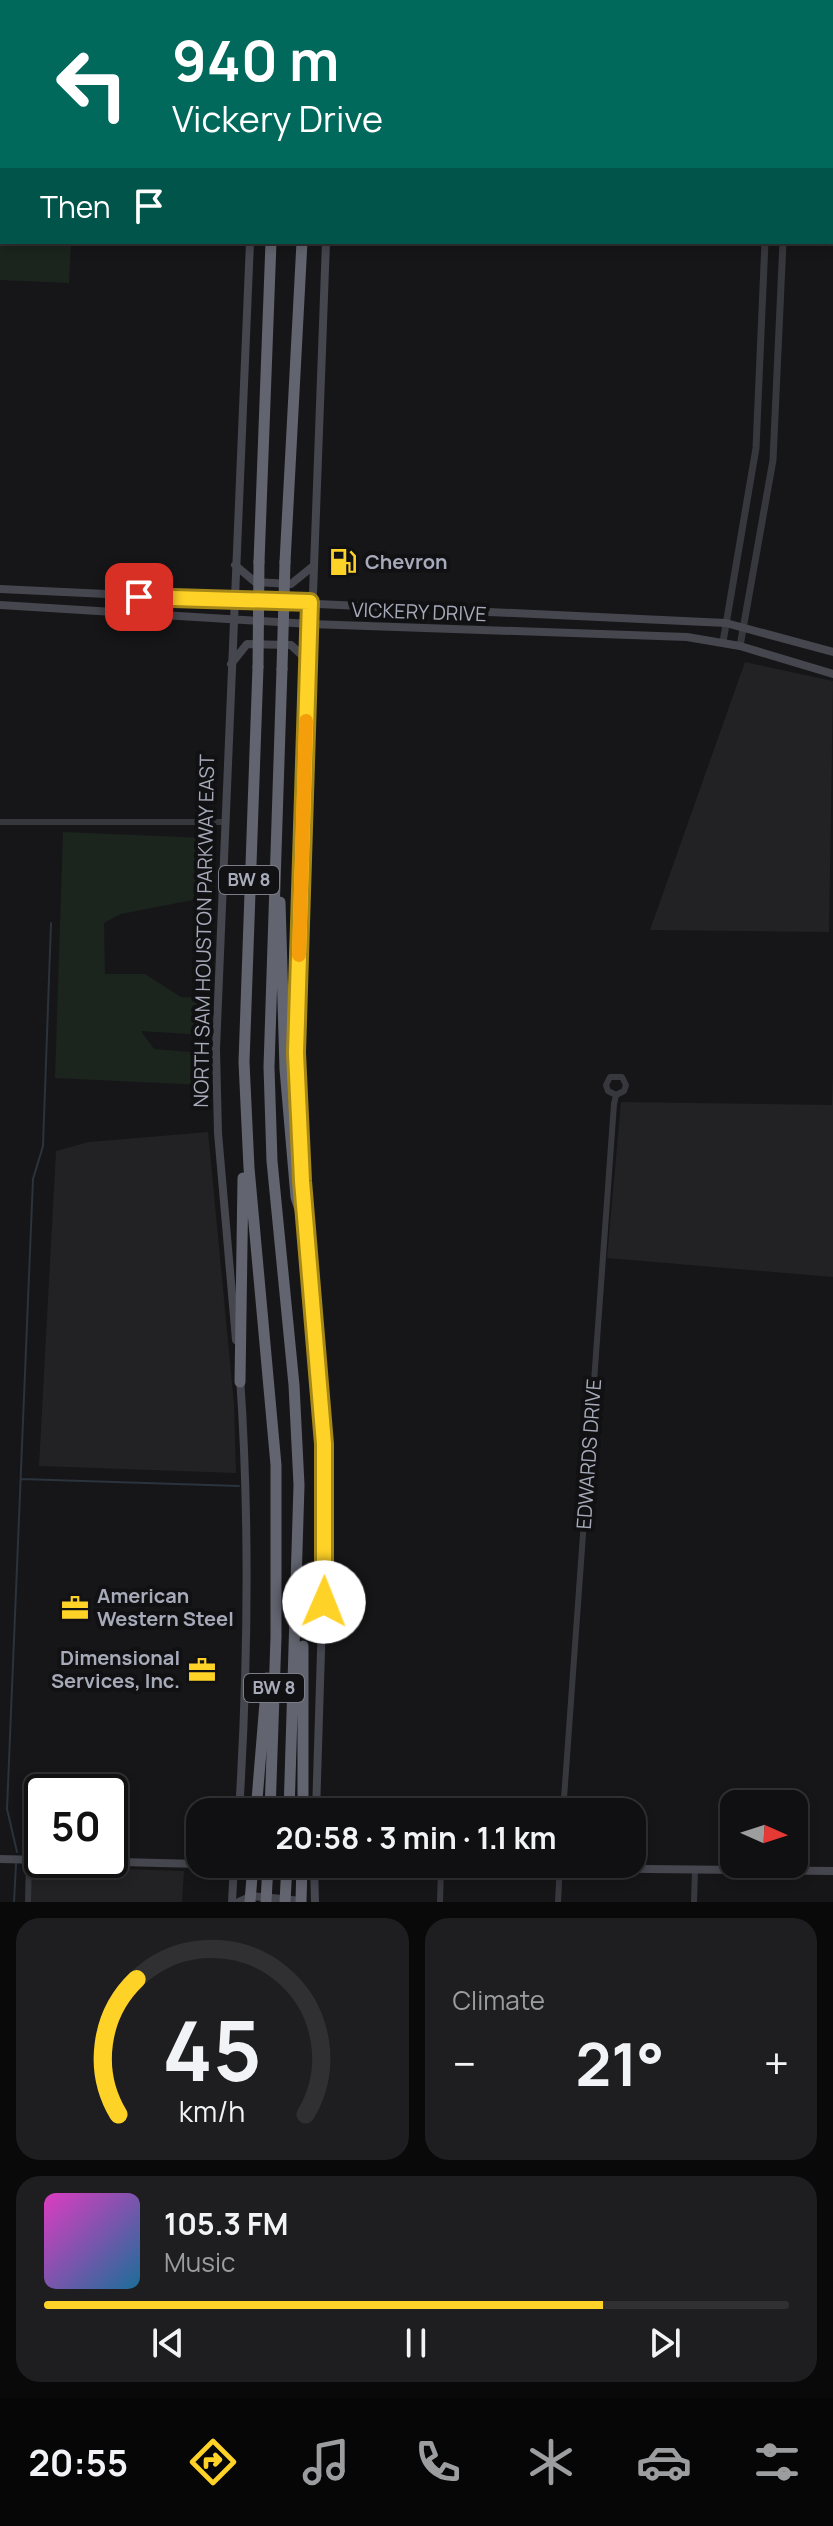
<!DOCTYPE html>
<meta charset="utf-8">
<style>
body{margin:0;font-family:Manrope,sans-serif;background:#1e1e20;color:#f1f3f6;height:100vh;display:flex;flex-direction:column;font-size:30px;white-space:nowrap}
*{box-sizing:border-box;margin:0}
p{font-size:26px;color:#9c9d9f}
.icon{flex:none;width:44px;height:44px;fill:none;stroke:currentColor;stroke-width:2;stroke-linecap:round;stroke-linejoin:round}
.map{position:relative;height:1902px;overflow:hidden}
.sheet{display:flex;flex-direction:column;gap:16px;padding:16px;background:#09090a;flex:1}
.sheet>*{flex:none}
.hud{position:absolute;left:0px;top:0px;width:834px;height:244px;box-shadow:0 4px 12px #0003,0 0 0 2px #303032;background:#00695c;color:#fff;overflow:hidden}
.needle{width:52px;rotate:93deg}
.fabs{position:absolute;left:720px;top:1790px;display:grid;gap:16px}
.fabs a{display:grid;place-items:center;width:88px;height:88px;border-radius:16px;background:#101012;box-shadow:0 4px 12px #0003,0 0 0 2px #303032;font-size:40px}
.speed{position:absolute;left:24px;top:1774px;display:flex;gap:16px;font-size:40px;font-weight:700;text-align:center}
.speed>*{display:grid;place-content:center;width:104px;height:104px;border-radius:50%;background:#101012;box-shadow:0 4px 12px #0003,0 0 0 2px #303032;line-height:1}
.speed .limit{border:4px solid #111;border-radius:12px;background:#fff;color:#111}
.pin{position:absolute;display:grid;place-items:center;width:68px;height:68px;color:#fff;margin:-34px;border-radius:16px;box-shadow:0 4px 12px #0006}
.me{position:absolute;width:88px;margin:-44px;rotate:1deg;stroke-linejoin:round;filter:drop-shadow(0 0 6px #0008)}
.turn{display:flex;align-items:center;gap:28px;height:168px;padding:0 40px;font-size:36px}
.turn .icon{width:104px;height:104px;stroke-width:2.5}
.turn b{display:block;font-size:56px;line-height:68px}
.then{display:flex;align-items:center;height:76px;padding:0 40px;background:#0003;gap:16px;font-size:30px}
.big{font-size:60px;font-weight:700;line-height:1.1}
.sheet .card{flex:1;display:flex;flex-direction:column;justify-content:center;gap:12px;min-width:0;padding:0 28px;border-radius:24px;background:#1e1e20}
.sheet .dial{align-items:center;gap:0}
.dial svg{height:208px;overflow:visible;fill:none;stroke:#303032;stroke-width:7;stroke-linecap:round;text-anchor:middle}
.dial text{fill:#f1f3f6;stroke:none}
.song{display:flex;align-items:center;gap:24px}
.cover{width:96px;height:96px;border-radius:12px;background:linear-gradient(135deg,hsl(310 70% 55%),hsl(200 70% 35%))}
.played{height:8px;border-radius:4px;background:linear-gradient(90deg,#ffd227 75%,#303032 75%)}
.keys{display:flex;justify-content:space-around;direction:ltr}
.heat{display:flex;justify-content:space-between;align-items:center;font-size:44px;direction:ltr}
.sheet .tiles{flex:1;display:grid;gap:16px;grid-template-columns:1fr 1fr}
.card:last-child{grid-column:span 2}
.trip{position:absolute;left:186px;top:1798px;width:460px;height:80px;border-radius:24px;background:#101012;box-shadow:0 4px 12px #0003,0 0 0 2px #303032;font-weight:700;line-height:80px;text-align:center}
.tabs{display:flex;height:128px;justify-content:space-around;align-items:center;background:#060607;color:#9c9d9f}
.tabs .icon{width:56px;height:56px}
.tabs .active{color:#ffd227}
.tabs b{font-size:36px;color:#f1f3f6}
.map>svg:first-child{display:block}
.built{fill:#222225}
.green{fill:#1c241e}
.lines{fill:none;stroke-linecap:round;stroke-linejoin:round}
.stream{stroke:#2b333d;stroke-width:2}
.minor{stroke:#37373e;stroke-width:6}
.tertiary{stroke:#37373e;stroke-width:7}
.secondary{stroke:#45464e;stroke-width:8}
.motorway{stroke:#62646f;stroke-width:11}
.motorway-bridge{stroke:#62646f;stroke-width:11}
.route-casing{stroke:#a68819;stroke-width:20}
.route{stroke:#ffd227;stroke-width:14}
.slow{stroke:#f59e0b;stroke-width:14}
.labels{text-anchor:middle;stroke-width:8;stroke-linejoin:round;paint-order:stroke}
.shield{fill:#111113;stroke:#7a7c87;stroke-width:2}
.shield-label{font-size:18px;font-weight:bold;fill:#a7aab9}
.poi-label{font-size:20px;font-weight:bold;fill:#a7aab9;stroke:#111113;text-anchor:start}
.street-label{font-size:20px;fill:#a7aab9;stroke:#111113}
</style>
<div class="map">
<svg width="833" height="1902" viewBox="0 0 833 1902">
<rect width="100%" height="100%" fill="#161618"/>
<path class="built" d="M745,662L833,681L829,932L650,930Z
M833,1073V1277L607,1258L621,1102L832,1105Z
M208,1132L234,1404L236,1473L39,1466L56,1151L89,1142Z
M123,1869L184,1871L182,1902H28L29,1870Z"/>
<path class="green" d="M0,0H79L2,2V242H71L69,283L0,280Z
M63,832L207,838L203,898L121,914L104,923L105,974H145L181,997L210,998L204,1035L141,1031L154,1049L204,1053L202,1085L55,1078Z"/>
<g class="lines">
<path class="stream" d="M21,1479L239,1486
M17,1852L7,1809L33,1179L43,1146L51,923
M14,1902L16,1864"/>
<path class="minor" d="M539,2V0
M0,822H224
M563,1812L614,1104L616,1095L624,1091L626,1085L622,1077H610L606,1085L608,1091L616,1095
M28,1902L29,1860
M440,1902L441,1868
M558,1902L560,1864
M694,1902L695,1869"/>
<path class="tertiary" d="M775,2V0
M793,2V0
M832,27H833
M832,44H833
M723,642L756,448L765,242
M740,646L773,460L783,242"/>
<path class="secondary" d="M336,2V0
M235,565L255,582L291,584L312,567
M0,589L726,623L833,652
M0,605L310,624L687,637L740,646L833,674
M231,664L247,644L291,645L308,661
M305,1212L296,1053L326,242
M306,1226L326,1491L316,1812
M236,1340L218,1133L216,1049L250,242
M239,1812C248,1667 250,1522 240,1377
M0,1859L200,1864
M200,1864L833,1871
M314,1864L315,1902
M232,1902L234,1864
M239,1902L252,1896L302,1901"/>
<path class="motorway" d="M261,1V2
M281,2L282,0
M311,2V0
M320,2V0
M259,562L271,242
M285,562L302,242
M258,667L244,1062L249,1168L276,1465V1637L270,1812
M282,669L269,1067L272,1161L294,1385L299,1485L289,1812
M280,902L285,1069L296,1197L306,1228
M240,1382L243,1178
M303,1646V1812
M256,1812L267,1678"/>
<path class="motorway-bridge" d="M258,667L259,562
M282,669L285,562
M250,1902L253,1864
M266,1902L268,1864
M285,1902L287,1864
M301,1902L302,1864"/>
</g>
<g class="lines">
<g class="route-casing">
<path id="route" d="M139,597L310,602L296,1053L302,1181L324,1444V1602"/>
</g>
<use href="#route" class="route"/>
<path class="slow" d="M299,955L306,721"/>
</g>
<defs>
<g id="fuel-bare" transform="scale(2.16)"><path d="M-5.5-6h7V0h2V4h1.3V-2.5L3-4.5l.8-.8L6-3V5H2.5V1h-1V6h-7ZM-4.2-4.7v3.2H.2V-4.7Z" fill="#ffd227" stroke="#111113" stroke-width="2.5" paint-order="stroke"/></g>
<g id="office-bare" transform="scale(2.16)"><path d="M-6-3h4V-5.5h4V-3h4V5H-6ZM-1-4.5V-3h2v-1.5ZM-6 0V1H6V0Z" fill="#ffd227" stroke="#111113" stroke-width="2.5" paint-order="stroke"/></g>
</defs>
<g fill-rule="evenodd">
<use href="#fuel-bare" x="343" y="562"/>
<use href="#office-bare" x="75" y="1608"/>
<use href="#office-bare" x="202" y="1670"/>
</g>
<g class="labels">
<g class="shield">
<rect x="219" y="866" width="60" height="28" rx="6"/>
<rect x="244" y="1674" width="60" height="28" rx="6"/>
</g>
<g class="shield-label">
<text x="249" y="886">BW 8</text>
<text x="274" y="1694">BW 8</text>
</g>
<g class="poi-label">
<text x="365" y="569">Chevron</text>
<text x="97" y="1603">American<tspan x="97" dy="23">Western Steel</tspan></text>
<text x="180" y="1665" text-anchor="end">Dimensional<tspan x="180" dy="23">Services, Inc.</tspan></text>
</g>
<g class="street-label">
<text transform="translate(419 612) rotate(2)" y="7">VICKERY DRIVE</text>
<text transform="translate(204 931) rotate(-89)" y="7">NORTH SAM HOUSTON PARKWAY EAST</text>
<text transform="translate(589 1454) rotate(-86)" y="7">EDWARDS DRIVE</text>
</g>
</g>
</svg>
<div class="fabs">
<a><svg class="needle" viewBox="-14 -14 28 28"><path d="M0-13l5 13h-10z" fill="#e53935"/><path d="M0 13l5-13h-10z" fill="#9c9d9f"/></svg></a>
</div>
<div class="speed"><div class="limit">50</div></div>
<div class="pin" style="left:139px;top:597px;background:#d93025"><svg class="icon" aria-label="arrive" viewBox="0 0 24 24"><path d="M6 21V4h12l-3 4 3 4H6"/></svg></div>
<svg class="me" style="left:324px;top:1602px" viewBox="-20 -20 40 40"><circle r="19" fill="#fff"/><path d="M0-13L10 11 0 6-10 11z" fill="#ffd227"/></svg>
<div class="trip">20:58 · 3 min · 1.1 km</div>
<div class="hud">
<div class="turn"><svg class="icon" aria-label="left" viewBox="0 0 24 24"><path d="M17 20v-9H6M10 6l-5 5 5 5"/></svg><div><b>940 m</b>Vickery Drive</div></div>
<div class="then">Then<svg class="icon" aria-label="arrive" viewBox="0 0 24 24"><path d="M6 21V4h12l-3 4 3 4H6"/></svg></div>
</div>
</div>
<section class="sheet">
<div class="tiles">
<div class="card dial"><svg viewBox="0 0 100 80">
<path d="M14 69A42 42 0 1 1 86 69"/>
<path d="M14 69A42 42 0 0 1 21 17" stroke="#ffd227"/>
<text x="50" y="56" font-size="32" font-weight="700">45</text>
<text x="50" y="72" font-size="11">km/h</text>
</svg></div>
<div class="card"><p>Climate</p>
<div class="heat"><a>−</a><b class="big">21°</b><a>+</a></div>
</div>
<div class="card">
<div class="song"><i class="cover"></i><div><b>105.3 FM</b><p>Music</p></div></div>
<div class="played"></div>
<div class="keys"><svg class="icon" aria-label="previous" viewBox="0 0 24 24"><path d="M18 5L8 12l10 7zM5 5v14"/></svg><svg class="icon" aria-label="pause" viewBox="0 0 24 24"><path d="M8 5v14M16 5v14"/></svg><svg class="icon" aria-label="next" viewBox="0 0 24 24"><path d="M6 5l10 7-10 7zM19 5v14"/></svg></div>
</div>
</div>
</section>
<nav class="tabs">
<b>20:55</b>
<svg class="icon active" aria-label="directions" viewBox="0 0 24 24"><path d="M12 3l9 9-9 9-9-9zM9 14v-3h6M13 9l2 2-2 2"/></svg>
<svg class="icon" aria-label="music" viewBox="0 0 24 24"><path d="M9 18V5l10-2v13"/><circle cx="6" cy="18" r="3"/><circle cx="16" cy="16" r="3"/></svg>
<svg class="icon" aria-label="phone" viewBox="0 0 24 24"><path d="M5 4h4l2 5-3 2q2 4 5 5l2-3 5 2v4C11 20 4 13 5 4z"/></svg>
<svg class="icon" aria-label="climate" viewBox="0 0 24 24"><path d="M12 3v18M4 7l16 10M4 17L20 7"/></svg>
<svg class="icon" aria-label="car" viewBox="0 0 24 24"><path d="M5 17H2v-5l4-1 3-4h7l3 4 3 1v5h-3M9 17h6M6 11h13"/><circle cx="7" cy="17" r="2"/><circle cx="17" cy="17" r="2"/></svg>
<svg class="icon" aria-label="filters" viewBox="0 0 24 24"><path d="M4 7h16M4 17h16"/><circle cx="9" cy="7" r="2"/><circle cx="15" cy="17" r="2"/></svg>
</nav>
